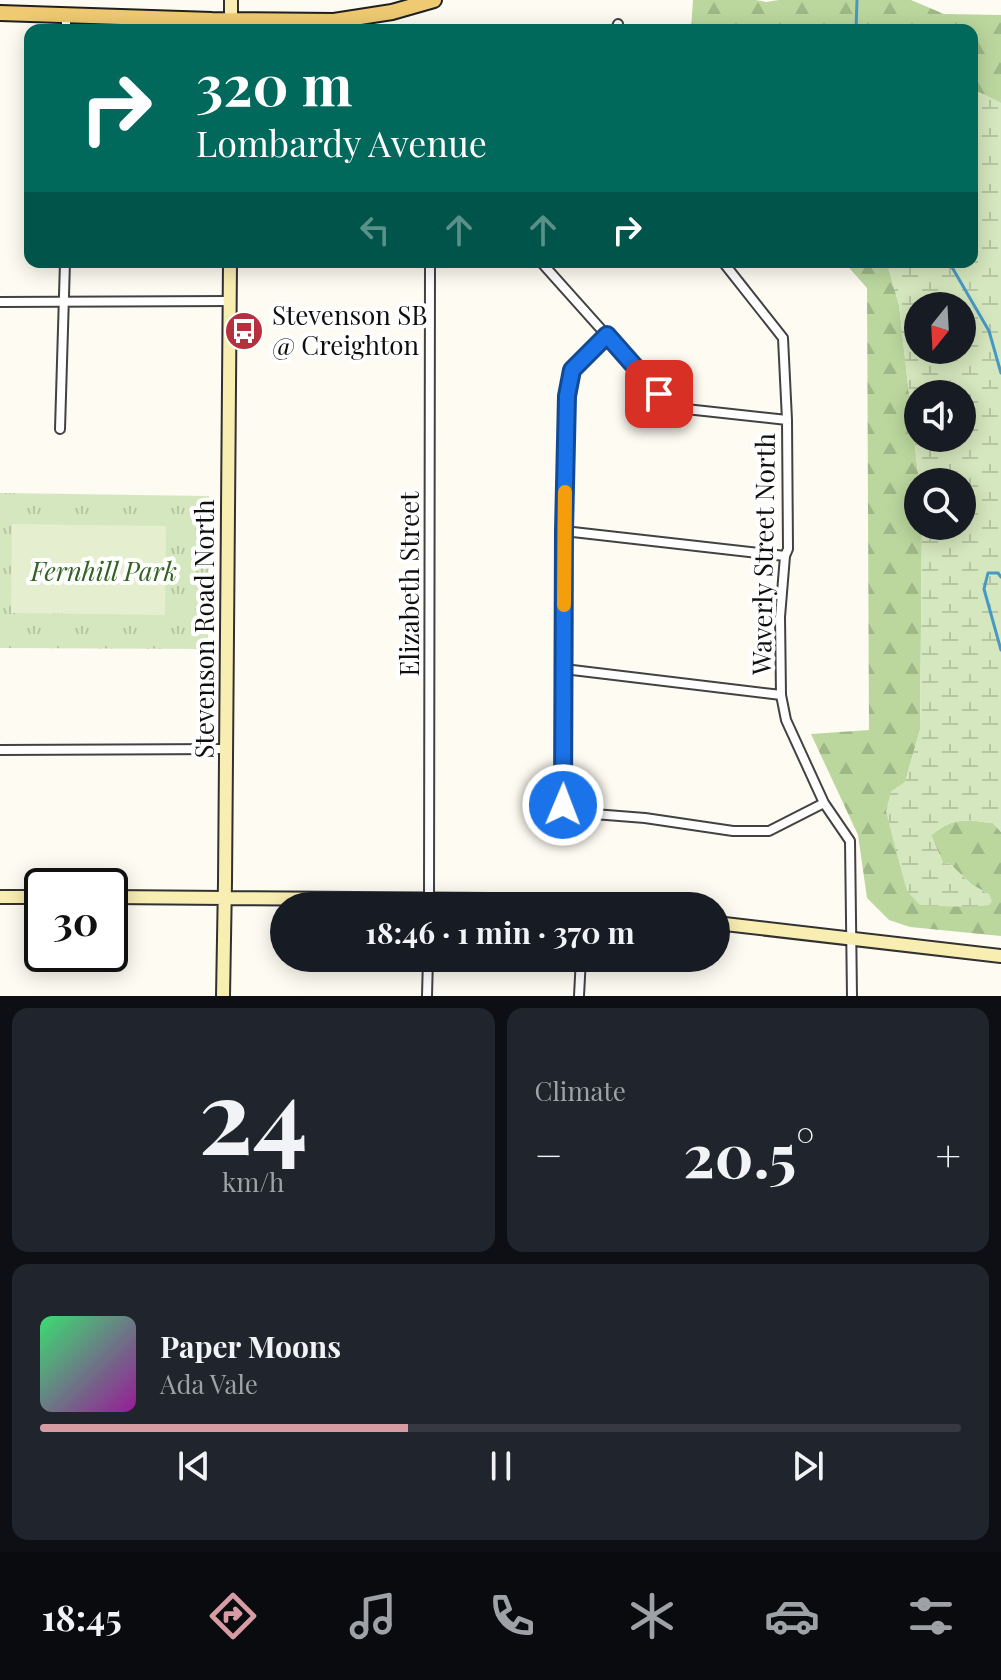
<!DOCTYPE html>
<meta charset="utf-8">
<style>
body{margin:0;font-family:"Playfair Display",serif;background:#20242c;color:#f1f3f6;height:100vh;display:flex;flex-direction:column;font-size:30px;white-space:nowrap}
*{box-sizing:border-box;margin:0}
p{font-size:26px;color:#9ea1a6}
.icon{flex:none;width:44px;height:44px;fill:none;stroke:currentColor;stroke-width:2;stroke-linecap:round;stroke-linejoin:round}
.map{position:relative;height:996px;overflow:hidden}
.side{display:flex;flex-direction:column;gap:12px;padding:12px;background:#0d0f14;flex:1}
.side>*{flex:none}
.top-card{position:absolute;left:24px;top:24px;width:954px;height:244px;border-radius:16px;box-shadow:0 4px 20px #0003;background:#00695c;color:#fff;overflow:hidden}
.needle{width:52px;rotate:198deg}
.fabs{position:absolute;left:904px;top:292px;display:grid;gap:16px}
.fabs a{display:grid;place-items:center;width:72px;height:72px;border-radius:50%;background:#171b24;box-shadow:0 4px 20px #0003;font-size:40px}
.speed{position:absolute;left:24px;top:868px;display:flex;gap:16px;font-size:40px;font-weight:700;text-align:center}
.speed>*{display:grid;place-content:center;width:104px;height:104px;border-radius:50%;background:#171b24;box-shadow:0 4px 20px #0003;line-height:1}
.speed .limit{border:4px solid #111;border-radius:12px;background:#fff;color:#111}
.pin{position:absolute;display:grid;place-items:center;width:68px;height:68px;color:#fff;margin:-34px;border-radius:16px;box-shadow:0 4px 12px #0006}
.me{position:absolute;width:88px;margin:-44px;rotate:1deg;stroke-linejoin:round;filter:drop-shadow(0 0 6px #0008)}
.turn{display:flex;align-items:center;gap:28px;height:168px;padding:0 40px;font-size:36px}
.turn .icon{width:104px;height:104px;stroke-width:2.5}
.turn b{display:block;font-size:56px;line-height:68px}
.lanes{display:flex;align-items:center;height:76px;padding:0 40px;background:#0003;justify-content:center;gap:40px;direction:ltr}
.lanes .off{opacity:.35}
.big{font-size:60px;font-weight:700;line-height:1.1}
.side .card{flex:1;display:flex;flex-direction:column;justify-content:center;gap:12px;min-width:0;padding:0 28px;border-radius:16px;background:#20242c}
.side .dial{align-items:center;gap:0}
.dial b{font-size:104px;line-height:1}
.song{display:flex;align-items:center;gap:24px}
.cover{width:96px;height:96px;border-radius:12px;background:linear-gradient(135deg,hsl(140 70% 55%),hsl(300 70% 35%))}
.played{height:8px;border-radius:4px;background:linear-gradient(90deg,#d79ba3 40%,#363941 40%)}
.keys{display:flex;justify-content:space-around;direction:ltr}
.heat{display:flex;justify-content:space-between;align-items:center;font-size:44px;direction:ltr}
.side .tiles{flex:1;display:grid;gap:12px;grid-template-columns:1fr 1fr}
.card:last-child{grid-column:span 2}
.trip{position:absolute;left:270px;top:892px;width:460px;height:80px;border-radius:40px;background:#171b24;box-shadow:0 4px 20px #0003;font-weight:700;line-height:80px;text-align:center}
.tab-bar{display:flex;height:128px;justify-content:space-around;align-items:center;background:#090b0e;color:#9ea1a6}
.tab-bar .icon{width:56px;height:56px}
.tab-bar .current{color:#d79ba3}
.tab-bar b{font-size:36px;color:#f1f3f6}
.map>svg:first-child{display:block}
.grass{fill:url(#grass-tufts)}
.forest{fill:url(#forest-firs)}
.wetland{fill:url(#wetland-marsh);fill-rule:evenodd}
.pitch{fill:#e5efcf}
.lines{fill:none;stroke-linecap:round;stroke-linejoin:round}
.stream{stroke:#4699c4;stroke-width:3}
.street-casing{stroke:#424242;stroke-width:12}
.secondary-casing{stroke:#313131;stroke-width:16}
.primary-casing{stroke:#202020;stroke-width:18}
.street{stroke:#fff;stroke-width:8}
.secondary{stroke:#f9eeb2;stroke-width:12}
.primary{stroke:#efca72;stroke-width:14}
.route-casing{stroke:#114b97;stroke-width:20}
.route{stroke:#1a73e8;stroke-width:14}
.slow{stroke:#f59e0b;stroke-width:14}
.labels{text-anchor:middle;stroke-width:8;stroke-linejoin:round;paint-order:stroke}
.poi-label{font-size:26px;fill:#0f0f0f;stroke:#fff;text-anchor:start}
.street-label{font-size:26px;fill:#0f0f0f;stroke:#fff}
.park-label{font-size:26px;font-style:italic;fill:#346323;stroke:#fff}
</style>
<div class="map">
<svg width="1001" height="996" viewBox="0 0 1001 996">
<defs>
<pattern id="grass-tufts" width="24" height="20" patternUnits="userSpaceOnUse" patternTransform="scale(2)"><rect width="24" height="20" fill="#d5e7be"/><path d="M3 7l-1-3M5 7V3M7 7l1-3M15 17l-1-3M17 17v-4M19 17l1-3" fill="none" stroke="#b6c5a2"/></pattern>
<pattern id="forest-firs" width="22" height="20" patternUnits="userSpaceOnUse" patternTransform="scale(2)"><rect width="22" height="20" fill="#bbd79e"/><path d="M5 1l3.5 6h-7zM16 11l3.5 6h-7z" fill="#a0b787"/></pattern>
<pattern id="wetland-marsh" width="20" height="14" patternUnits="userSpaceOnUse" patternTransform="scale(2)"><rect width="20" height="14" fill="#d5e7be"/><path d="M1 5h8M5 5V1M11 12h8M15 12V8" fill="none" stroke="#b6c5a2"/></pattern>
</defs>
<rect width="100%" height="100%" fill="#fefbf2"/>
<path class="grass" d="M0,493L209,496L208,649L0,648Z"/>
<path class="forest" d="M693,0H756L766,2L779,0H911L944,14L1001,15V103L972,89V30H691Z
M844,262H885L888,266L899,305L919,482L918,526H922L920,730L905,782L891,792L942,906L989,904V894L972,885L950,864L943,863L931,835C955,816 965,820 993,823L1001,832V936L910,927L889,920L867,898L858,835L811,734L869,730L867,288Z"/>
<path class="wetland" d="M972,89L1001,103V832L993,823C965,820 955,816 931,835L943,863L950,864L972,885L989,894L992,901L989,905C966,908 943,906 920,905L907,891L896,851L886,811L891,792L905,782L920,730L922,526H962V482H919L899,305L888,266L885,262H972ZM918,306H962V350H918ZM918,394H962V438H918Z"/>
<path class="pitch" d="M12,524L166,526L165,615L11,613Z"/>
<g class="lines">
<path class="stream" d="M856,30L857,0
M949,262L989,331L1001,373
M1001,577L998,573H988L984,589L1001,650"/>
<g class="street-casing">
<path id="street" d="M66,30V15
M616,30L618,24
M541,262L659,394L686,409L787,420
M723,262L783,338L787,420L788,549L785,556L780,617L781,695L786,720L824,803L850,841L852,996
M0,302L230,301
M607,335L572,370L567,396L564,531L563,805L581,813L645,818L733,831H769L824,803
M60,429L65,262
M564,531L785,556
M564,669L781,695
M0,750L226,749
M429,906L430,262
M427,996L428,958
M579,996L581,958"/>
</g>
<g class="secondary-casing">
<path id="secondary" d="M231,0V30
M0,897H42
M110,897L492,900L570,906
M716,923L1001,956
M223,996L225,882L230,262"/>
</g>
<g class="primary-casing">
<path id="primary" d="M0,13L212,20L334,21L392,12L434,0"/>
</g>
<use href="#street" class="street"/>
<use href="#secondary" class="secondary"/>
<use href="#primary" class="primary"/>
</g>
<g class="lines">
<g class="route-casing">
<path id="route" d="M563,805L564,531L567,396L572,370L607,335L659,394"/>
</g>
<use href="#route" class="route"/>
<path class="slow" d="M564,605L565,492"/>
</g>
<defs>
<g id="bus-disc" transform="scale(2)"><circle r="9.5" fill="#b7303e" stroke="#fff"/><path d="M-5-6H5V4H4V6H2V4H-2V6H-4V4H-5ZM-3.5-4V0h7V-4ZM-3.5 1.2v1.5H-2V1.2ZM2 1.2v1.5H3.5V1.2Z" fill="#fff"/></g>
</defs>
<g fill-rule="evenodd">
<use href="#bus-disc" x="244" y="331"/>
</g>
<g class="labels">
<g class="poi-label">
<text x="272" y="325">Stevenson SB<tspan x="272" dy="30">@ Creighton</tspan></text>
</g>
<g class="street-label">
<text transform="translate(764 554) rotate(-89)" y="9">Waverly Street North</text>
<text transform="translate(410 584) rotate(-90)" y="9">Elizabeth Street</text>
<text transform="translate(205 629) rotate(-90)" y="9">Stevenson Road North</text>
</g>
<g class="park-label">
<text x="104" y="581">Fernhill Park</text>
</g>
</g>
</svg>
<div class="fabs">
<a><svg class="needle" viewBox="-14 -14 28 28"><path d="M0-13l5 13h-10z" fill="#e53935"/><path d="M0 13l5-13h-10z" fill="#9ea1a6"/></svg></a>
<a><svg class="icon" aria-label="sound" viewBox="0 0 24 24"><path d="M4 9h4l5-4v14l-5-4H4zM17 9q2 3 0 6"/></svg></a>
<a><svg class="icon" aria-label="search" viewBox="0 0 24 24"><circle cx="10" cy="10" r="6"/><path d="M15 15l6 6"/></svg></a>
</div>
<div class="speed"><div class="limit">30</div></div>
<div class="pin" style="left:659px;top:394px;background:#d93025"><svg class="icon" aria-label="arrive" viewBox="0 0 24 24"><path d="M6 21V4h12l-3 4 3 4H6"/></svg></div>
<svg class="me" style="left:563px;top:805px" viewBox="-20 -20 40 40"><circle r="17" fill="#1a73e8" stroke="#fff" stroke-width="3"/><path d="M0-11L8 9 0 5-8 9z" fill="#fff"/></svg>
<div class="trip">18:46 · 1 min · 370 m</div>
<div class="top-card">
<div class="turn"><svg class="icon" aria-label="right" viewBox="0 0 24 24"><path d="M7 20v-9h11M14 6l5 5-5 5"/></svg><div><b>320 m</b>Lombardy Avenue</div></div>
<div class="lanes"><svg class="icon off" aria-label="left" viewBox="0 0 24 24"><path d="M17 20v-9H6M10 6l-5 5 5 5"/></svg><svg class="icon off" aria-label="ahead" viewBox="0 0 24 24"><path d="M12 20V5M6 11l6-6 6 6"/></svg><svg class="icon off" aria-label="ahead" viewBox="0 0 24 24"><path d="M12 20V5M6 11l6-6 6 6"/></svg><svg class="icon" aria-label="right" viewBox="0 0 24 24"><path d="M7 20v-9h11M14 6l5 5-5 5"/></svg></div>
</div>
</div>
<section class="side">
<div class="tiles">
<div class="card dial"><b>24</b><p>km/h</p></div>
<div class="card"><p>Climate</p>
<div class="heat"><a>−</a><b class="big">20.5°</b><a>+</a></div>
</div>
<div class="card">
<div class="song"><i class="cover"></i><div><b>Paper Moons</b><p>Ada Vale</p></div></div>
<div class="played"></div>
<div class="keys"><svg class="icon" aria-label="previous" viewBox="0 0 24 24"><path d="M18 5L8 12l10 7zM5 5v14"/></svg><svg class="icon" aria-label="pause" viewBox="0 0 24 24"><path d="M8 5v14M16 5v14"/></svg><svg class="icon" aria-label="next" viewBox="0 0 24 24"><path d="M6 5l10 7-10 7zM19 5v14"/></svg></div>
</div>
</div>
</section>
<nav class="tab-bar">
<b>18:45</b>
<svg class="icon current" aria-label="directions" viewBox="0 0 24 24"><path d="M12 3l9 9-9 9-9-9zM9 14v-3h6M13 9l2 2-2 2"/></svg>
<svg class="icon" aria-label="music" viewBox="0 0 24 24"><path d="M9 18V5l10-2v13"/><circle cx="6" cy="18" r="3"/><circle cx="16" cy="16" r="3"/></svg>
<svg class="icon" aria-label="phone" viewBox="0 0 24 24"><path d="M5 4h4l2 5-3 2q2 4 5 5l2-3 5 2v4C11 20 4 13 5 4z"/></svg>
<svg class="icon" aria-label="climate" viewBox="0 0 24 24"><path d="M12 3v18M4 7l16 10M4 17L20 7"/></svg>
<svg class="icon" aria-label="car" viewBox="0 0 24 24"><path d="M5 17H2v-5l4-1 3-4h7l3 4 3 1v5h-3M9 17h6M6 11h13"/><circle cx="7" cy="17" r="2"/><circle cx="17" cy="17" r="2"/></svg>
<svg class="icon" aria-label="filters" viewBox="0 0 24 24"><path d="M4 7h16M4 17h16"/><circle cx="9" cy="7" r="2"/><circle cx="15" cy="17" r="2"/></svg>
</nav>
